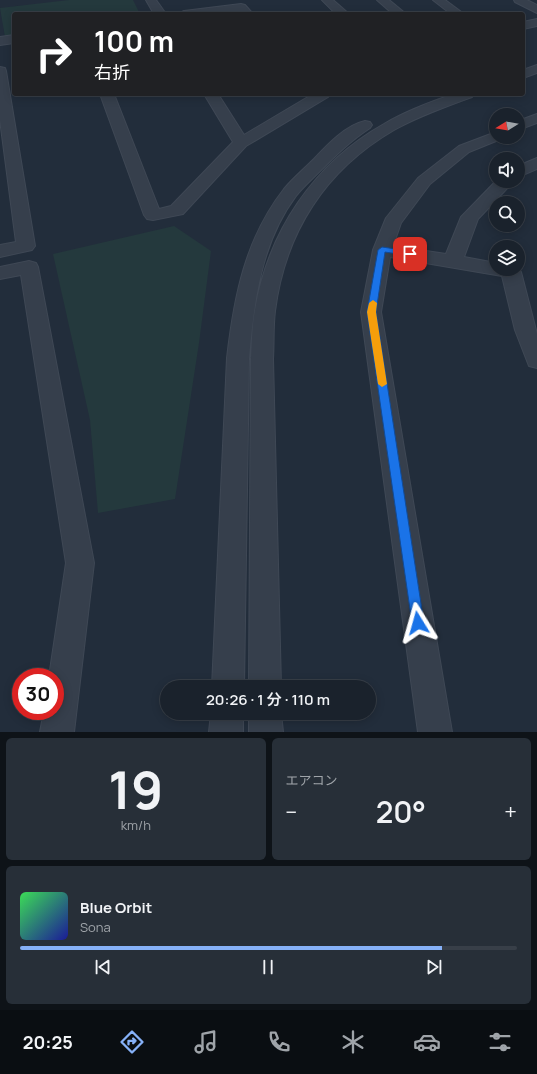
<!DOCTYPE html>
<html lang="ja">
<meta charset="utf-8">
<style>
body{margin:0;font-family:Manrope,"Noto Sans JP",sans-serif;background:#272f38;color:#f1f3f6;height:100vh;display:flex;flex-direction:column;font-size:15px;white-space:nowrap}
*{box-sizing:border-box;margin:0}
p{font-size:13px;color:#9fa4a9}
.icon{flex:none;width:22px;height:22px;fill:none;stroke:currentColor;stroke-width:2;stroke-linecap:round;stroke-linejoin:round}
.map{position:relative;height:732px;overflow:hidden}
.side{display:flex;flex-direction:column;gap:6px;padding:6px;background:#0e1318;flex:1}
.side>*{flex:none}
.top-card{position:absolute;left:12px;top:12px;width:513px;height:84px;border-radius:4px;box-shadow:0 2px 10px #0003,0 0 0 1px #383f48;background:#202124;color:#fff;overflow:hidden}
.needle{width:26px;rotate:259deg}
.buttons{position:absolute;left:489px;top:108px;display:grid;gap:8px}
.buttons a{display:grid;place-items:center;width:36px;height:36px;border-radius:50%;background:#1a222c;box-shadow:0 2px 10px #0003,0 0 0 1px #383f48;font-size:20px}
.speed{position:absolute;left:12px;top:668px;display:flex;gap:8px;font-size:20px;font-weight:700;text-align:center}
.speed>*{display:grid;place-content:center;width:52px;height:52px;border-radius:50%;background:#1a222c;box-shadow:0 2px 10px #0003,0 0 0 1px #383f48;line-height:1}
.speed .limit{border:6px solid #d22;background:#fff;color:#111}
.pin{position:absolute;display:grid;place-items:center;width:34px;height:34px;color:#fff;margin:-17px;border-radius:8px;box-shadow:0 2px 6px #0006}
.me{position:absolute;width:44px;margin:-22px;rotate:352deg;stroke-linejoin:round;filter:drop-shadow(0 0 3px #0008)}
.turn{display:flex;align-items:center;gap:14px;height:84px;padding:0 16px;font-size:18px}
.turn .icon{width:52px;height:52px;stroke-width:2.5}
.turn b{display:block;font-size:28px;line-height:34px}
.big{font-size:30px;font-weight:600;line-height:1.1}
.side .tile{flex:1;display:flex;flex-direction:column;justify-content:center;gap:6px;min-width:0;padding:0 14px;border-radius:6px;background:#272f38}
.side .dial{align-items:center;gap:0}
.dial b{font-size:52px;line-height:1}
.song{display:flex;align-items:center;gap:12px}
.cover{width:48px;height:48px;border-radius:6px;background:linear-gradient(135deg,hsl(130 70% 55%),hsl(240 70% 35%))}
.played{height:4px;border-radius:2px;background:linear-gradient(90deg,#86b1f8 85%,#383f48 85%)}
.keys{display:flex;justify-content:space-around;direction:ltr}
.heat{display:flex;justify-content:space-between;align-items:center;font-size:22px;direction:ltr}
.side .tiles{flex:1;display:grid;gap:6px;grid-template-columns:1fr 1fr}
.tile:last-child{grid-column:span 2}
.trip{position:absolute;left:160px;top:680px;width:216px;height:40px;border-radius:20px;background:#1a222c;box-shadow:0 2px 10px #0003,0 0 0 1px #383f48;font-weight:600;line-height:40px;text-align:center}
.tabs{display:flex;height:64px;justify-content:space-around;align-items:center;background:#0a0e12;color:#9fa4a9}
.tabs .icon{width:28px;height:28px}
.tabs .current{color:#86b1f8}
.tabs b{font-size:18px;color:#f1f3f6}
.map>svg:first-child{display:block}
.green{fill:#24393d}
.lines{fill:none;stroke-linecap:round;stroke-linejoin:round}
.minor-casing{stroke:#3f4855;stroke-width:2}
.tertiary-casing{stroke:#3f4855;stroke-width:2}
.minor{fill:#363f4c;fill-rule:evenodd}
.tertiary{fill:#363f4c;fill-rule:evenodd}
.route{fill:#1a73e8;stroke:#114b97}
.slow{fill:#f59e0b}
</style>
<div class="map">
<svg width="537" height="732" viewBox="0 0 537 732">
<rect width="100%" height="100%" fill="#222d3b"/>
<path class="green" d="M69,0H133L140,14H14V36L5,37L0,8Z
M174,226L211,251L199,343L175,499L98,513L90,420L53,254Z"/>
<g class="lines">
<g class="minor-casing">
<path id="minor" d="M146,0H156L166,14H154Z
M322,0H333L349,14H336Z
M433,0H445L464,14H451Z
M514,0H527L537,5V13L515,2Z
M241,4L245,5L253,14H241L238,11L211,14H178L184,11Z
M537,19V26L523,29V22Z
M14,35V43L0,45V37Z
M0,67L5,68L6,71L35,246L32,250L0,257V245L16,242L0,120Z
M100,94H114L159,209L171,206L233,142L204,94H218L244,135L313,94H330L328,97L246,146L183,214L153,220L147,219L144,215Z
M537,114V123L518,130V121Z
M496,132V137H503L501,139L469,152L430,184L401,223L393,246L446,254L461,217L496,181H514L478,219L464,257L496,263V269L518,268L521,272L537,334V368L529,366L515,330L502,276L390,257L381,312L452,732H418L361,312L373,250L386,218L418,178L459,146Z
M537,158V169L518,177V166Z
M29,261L36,263L38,267L94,563L74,732H40L44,711H55V677H49L66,563L21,275L0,279V267Z"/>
</g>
<g class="tertiary-casing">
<path id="tertiary" d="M377,0H389L406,14H393Z
M537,65V73L523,78V70Z
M454,94H474L472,97C445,107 419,116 394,130C325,170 285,233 275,311C273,327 274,343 273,359L281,687H249L251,359C252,343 252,326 255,310C268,232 314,163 384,124C406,111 430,102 454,94Z
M365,121L370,122L372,125L370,128C350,141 334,157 317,174C310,181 302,188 296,196C261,243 254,301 249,358L244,687H212L227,358C234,297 245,239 284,189C293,178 304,169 314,159C327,145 346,125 365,121Z
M211,713H243V732H209Z
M249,713H281L283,732H249Z"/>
</g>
<use href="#minor" class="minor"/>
<use href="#tertiary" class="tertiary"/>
</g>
<path class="route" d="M382,247L410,251L414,254L410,256L385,252L376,312L424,623L423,627L418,629L414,627L412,623L367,312L378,250Z"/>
<path class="slow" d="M373,300L377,303L376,312L387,384L382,387L378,384L367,312L369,303Z"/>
</svg>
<div class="buttons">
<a><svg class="needle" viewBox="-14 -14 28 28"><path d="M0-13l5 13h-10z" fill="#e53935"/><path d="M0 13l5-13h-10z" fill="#9fa4a9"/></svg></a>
<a><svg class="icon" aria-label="sound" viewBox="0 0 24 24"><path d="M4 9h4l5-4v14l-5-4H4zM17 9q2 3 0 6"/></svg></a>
<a><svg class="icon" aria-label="search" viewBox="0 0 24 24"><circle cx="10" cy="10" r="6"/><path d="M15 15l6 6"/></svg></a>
<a><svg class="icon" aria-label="layers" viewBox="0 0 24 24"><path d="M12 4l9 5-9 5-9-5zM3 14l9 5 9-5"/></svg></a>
</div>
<div class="speed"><div class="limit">30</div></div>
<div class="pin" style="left:410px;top:254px;background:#d93025"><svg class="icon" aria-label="arrive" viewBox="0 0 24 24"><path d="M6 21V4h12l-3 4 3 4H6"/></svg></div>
<svg class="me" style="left:418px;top:623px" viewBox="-20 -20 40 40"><path d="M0-17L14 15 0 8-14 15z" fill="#1a73e8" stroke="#fff" stroke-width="4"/></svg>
<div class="trip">20:26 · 1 分 · 110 m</div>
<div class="top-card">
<div class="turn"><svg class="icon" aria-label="right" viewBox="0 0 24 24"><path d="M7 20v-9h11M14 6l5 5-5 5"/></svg><div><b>100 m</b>右折</div></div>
</div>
</div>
<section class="side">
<div class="tiles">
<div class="tile dial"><b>19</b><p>km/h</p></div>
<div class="tile"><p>エアコン</p>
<div class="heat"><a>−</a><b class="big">20°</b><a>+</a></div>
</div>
<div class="tile">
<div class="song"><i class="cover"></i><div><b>Blue Orbit</b><p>Sona</p></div></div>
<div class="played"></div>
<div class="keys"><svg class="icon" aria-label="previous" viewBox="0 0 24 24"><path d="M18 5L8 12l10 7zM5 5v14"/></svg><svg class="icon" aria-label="pause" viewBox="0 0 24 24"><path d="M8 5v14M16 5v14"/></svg><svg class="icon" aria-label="next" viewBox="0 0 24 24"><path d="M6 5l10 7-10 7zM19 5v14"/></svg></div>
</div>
</div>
</section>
<nav class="tabs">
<b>20:25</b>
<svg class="icon current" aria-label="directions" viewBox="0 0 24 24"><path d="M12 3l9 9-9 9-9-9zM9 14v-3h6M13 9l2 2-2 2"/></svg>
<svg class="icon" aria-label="music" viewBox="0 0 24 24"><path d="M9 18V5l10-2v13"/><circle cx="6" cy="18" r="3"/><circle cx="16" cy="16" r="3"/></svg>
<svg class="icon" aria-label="phone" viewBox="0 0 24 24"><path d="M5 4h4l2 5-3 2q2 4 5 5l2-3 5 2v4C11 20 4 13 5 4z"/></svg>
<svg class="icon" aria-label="climate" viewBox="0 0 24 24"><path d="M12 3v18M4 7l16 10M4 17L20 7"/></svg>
<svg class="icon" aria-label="car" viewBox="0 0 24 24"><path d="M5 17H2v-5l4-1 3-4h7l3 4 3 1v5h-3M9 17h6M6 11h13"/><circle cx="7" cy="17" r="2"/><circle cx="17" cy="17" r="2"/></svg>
<svg class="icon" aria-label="filters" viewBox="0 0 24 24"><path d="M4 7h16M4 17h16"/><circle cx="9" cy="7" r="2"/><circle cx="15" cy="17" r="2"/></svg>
</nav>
